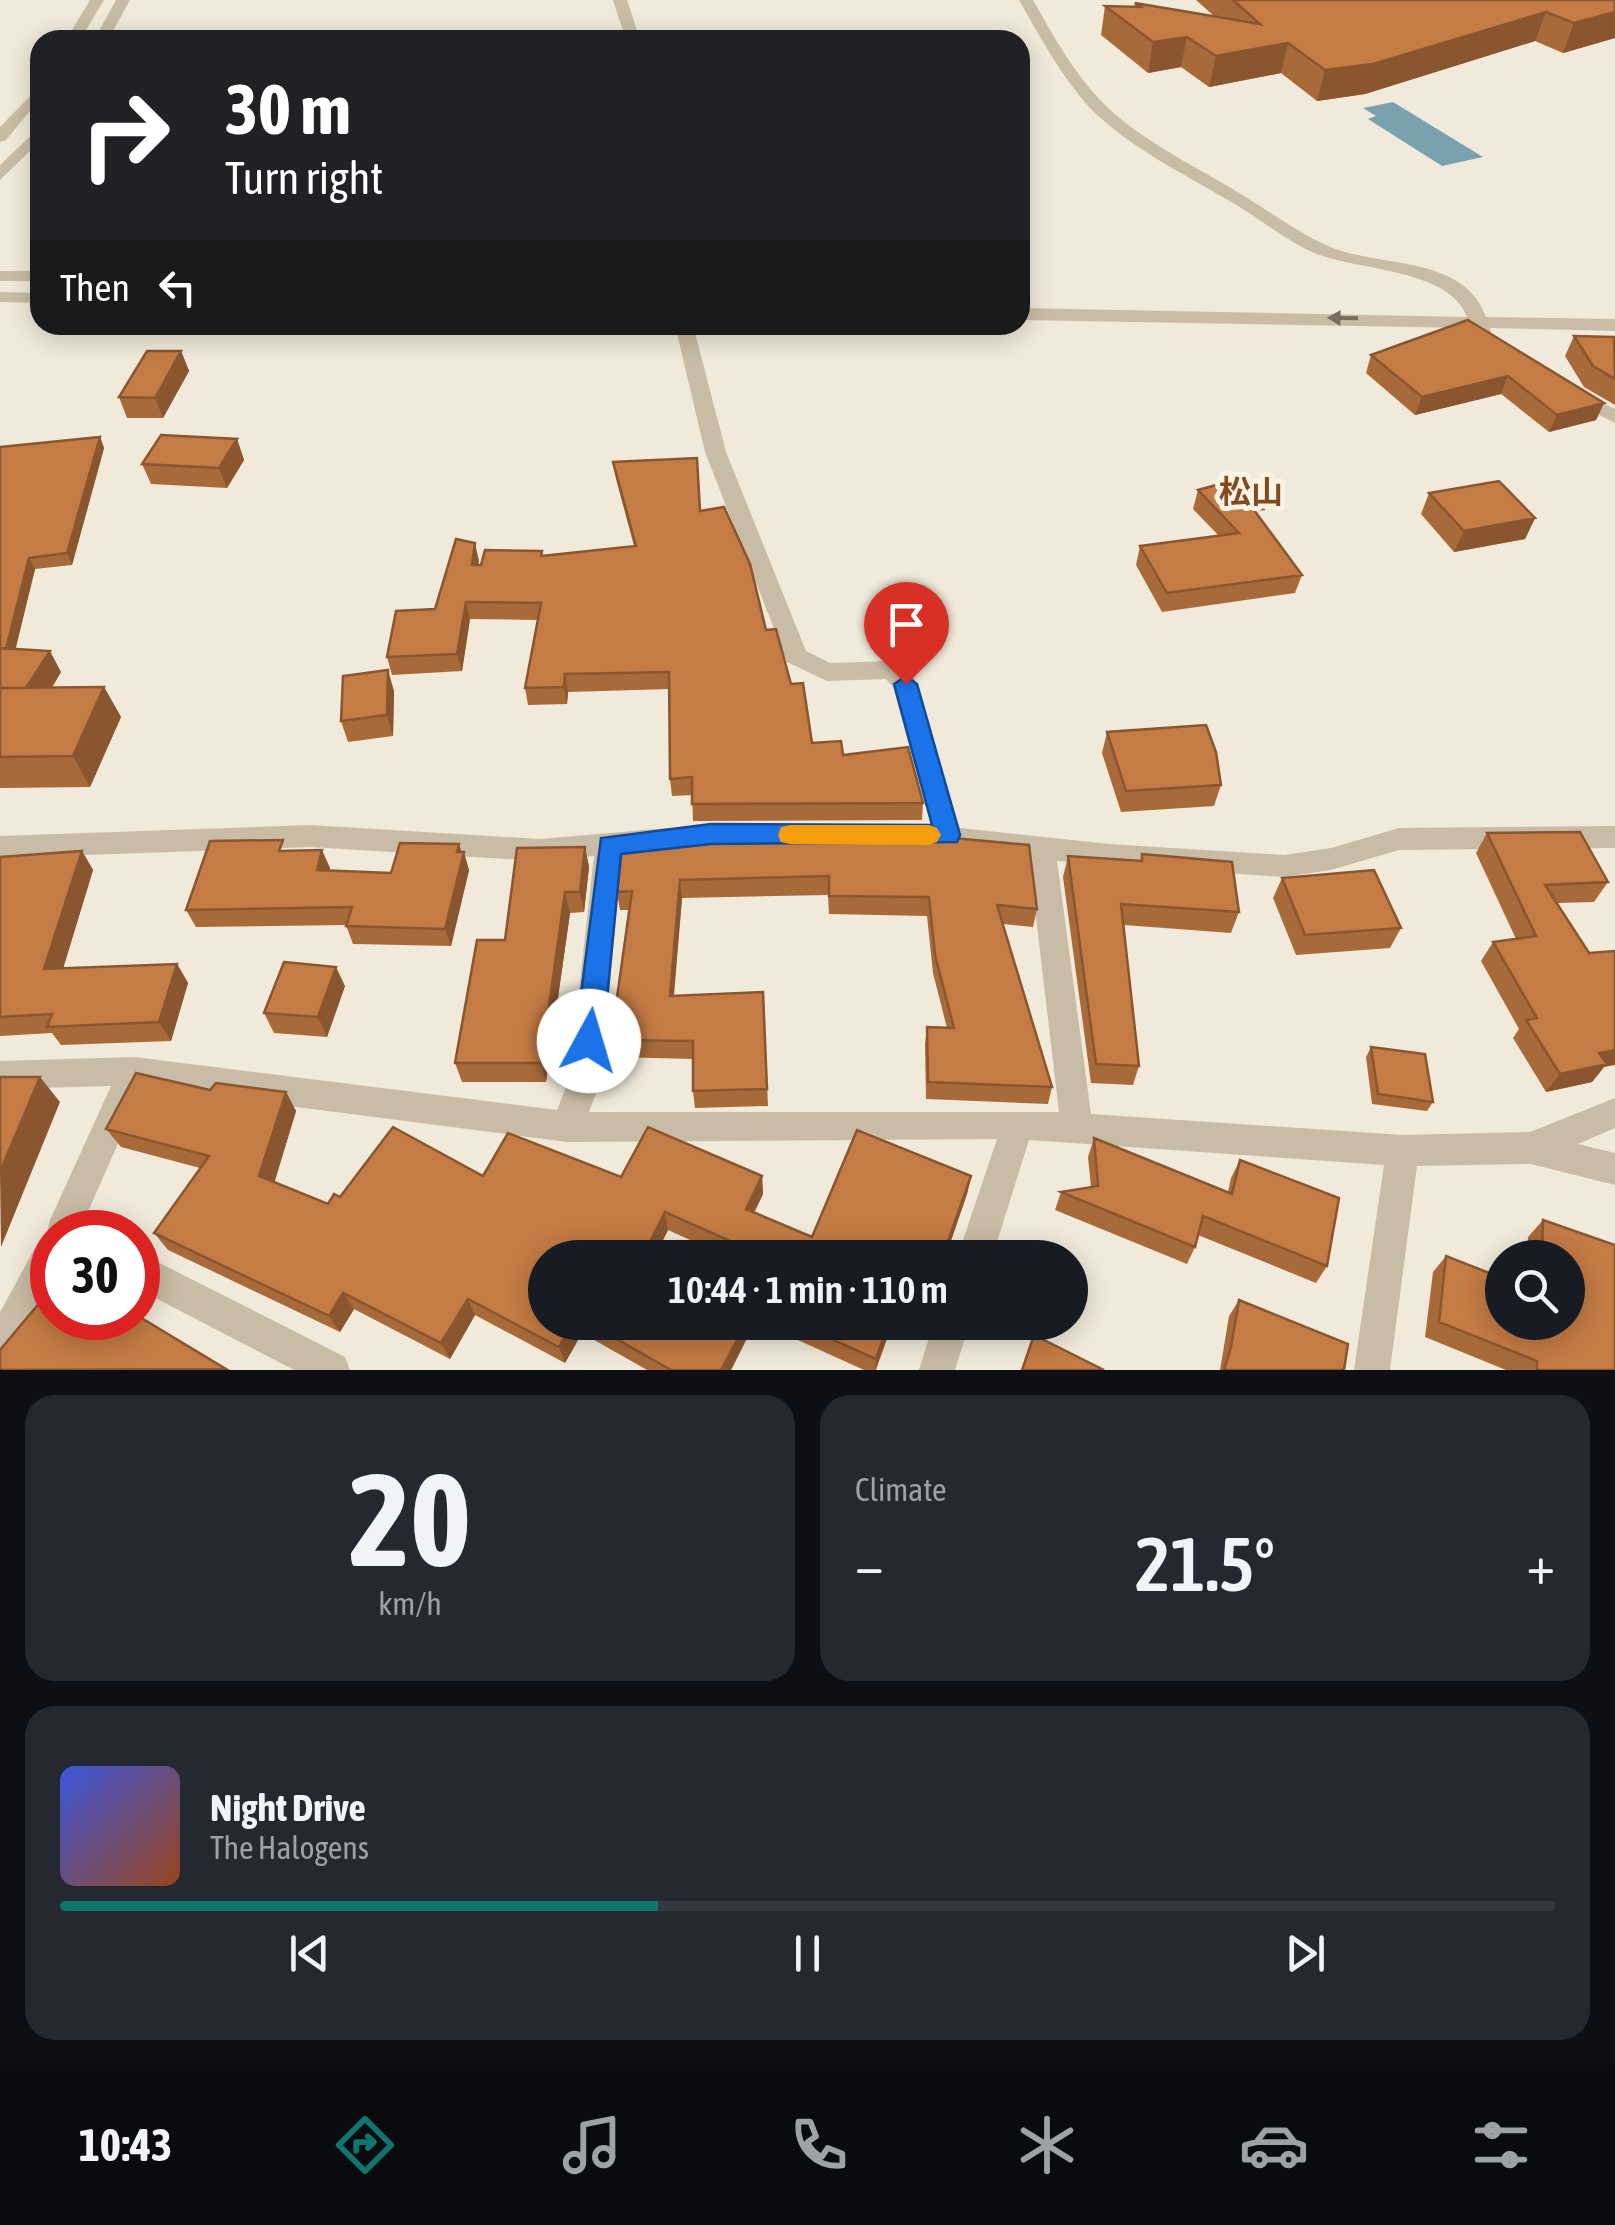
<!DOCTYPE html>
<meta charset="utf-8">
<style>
body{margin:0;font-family:"Asap Condensed","Noto Sans JP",sans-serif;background:#242831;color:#f1f3f6;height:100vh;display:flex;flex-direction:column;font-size:38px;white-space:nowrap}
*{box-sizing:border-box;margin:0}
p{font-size:32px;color:#9ea1a6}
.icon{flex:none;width:55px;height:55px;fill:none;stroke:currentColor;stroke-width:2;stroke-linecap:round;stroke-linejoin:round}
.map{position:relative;height:1370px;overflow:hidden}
.side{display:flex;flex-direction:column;gap:25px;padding:25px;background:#0d0f14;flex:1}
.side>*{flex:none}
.banner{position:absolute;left:30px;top:30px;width:1000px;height:305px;border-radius:30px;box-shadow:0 5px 25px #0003;background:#202124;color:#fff;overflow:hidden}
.buttons{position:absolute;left:1485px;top:1240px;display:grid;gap:20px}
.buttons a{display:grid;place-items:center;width:100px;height:100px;border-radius:50%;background:#171b24;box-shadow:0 5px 25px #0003;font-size:50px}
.speed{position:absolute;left:30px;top:1210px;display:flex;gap:20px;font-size:50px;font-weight:700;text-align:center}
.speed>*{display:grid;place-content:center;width:130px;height:130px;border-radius:50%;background:#171b24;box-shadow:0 5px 25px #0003;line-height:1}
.speed .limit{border:15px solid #d22;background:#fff;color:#111}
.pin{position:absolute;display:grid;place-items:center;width:85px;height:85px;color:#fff;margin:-102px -42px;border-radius:50% 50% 50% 0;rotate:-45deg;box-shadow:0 0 10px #0007}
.pin .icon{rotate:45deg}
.me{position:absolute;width:110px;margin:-55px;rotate:6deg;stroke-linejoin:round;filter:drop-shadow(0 0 8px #0008)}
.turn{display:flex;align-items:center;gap:35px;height:210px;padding:0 30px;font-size:45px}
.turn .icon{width:130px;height:130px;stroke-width:2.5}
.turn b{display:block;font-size:70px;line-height:85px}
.then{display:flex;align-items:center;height:95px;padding:0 30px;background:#0003;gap:20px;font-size:38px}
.big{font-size:75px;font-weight:600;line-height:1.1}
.side .widget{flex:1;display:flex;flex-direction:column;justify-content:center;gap:15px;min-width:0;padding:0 35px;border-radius:30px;background:#242831}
.side .dial{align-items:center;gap:0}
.dial b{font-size:130px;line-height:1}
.song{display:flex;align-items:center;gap:30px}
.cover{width:120px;height:120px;border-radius:15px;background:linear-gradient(135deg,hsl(230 70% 55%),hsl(20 70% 35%))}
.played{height:10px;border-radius:5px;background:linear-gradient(90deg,#0f766e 40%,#363941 40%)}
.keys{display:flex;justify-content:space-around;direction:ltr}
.heat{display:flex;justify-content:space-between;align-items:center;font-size:55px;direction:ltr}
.side .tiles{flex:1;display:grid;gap:25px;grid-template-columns:1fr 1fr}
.widget:last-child{grid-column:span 2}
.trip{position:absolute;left:528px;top:1240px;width:560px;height:100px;border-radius:50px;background:#171b24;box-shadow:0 5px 25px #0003;font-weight:600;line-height:100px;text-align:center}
.menu{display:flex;height:160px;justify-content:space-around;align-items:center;background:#090b0e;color:#9ea1a6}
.menu .icon{width:70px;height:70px}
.menu .selected{color:#0f766e}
.menu b{font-size:45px;color:#f1f3f6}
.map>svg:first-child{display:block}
.water{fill:#79a2ae}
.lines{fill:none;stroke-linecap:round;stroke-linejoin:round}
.minor{fill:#c9bca6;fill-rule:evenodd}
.wall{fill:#a96a3a}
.shaded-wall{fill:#895630}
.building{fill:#c47b44;stroke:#895630;stroke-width:2.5}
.oneway{fill:#786e60}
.route{fill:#1a73e8;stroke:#114b97;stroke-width:2.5}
.slow{fill:#f59e0b}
.labels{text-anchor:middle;stroke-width:10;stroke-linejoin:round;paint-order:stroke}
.neighbourhood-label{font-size:32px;font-weight:bold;fill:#834a21;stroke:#f9f4e6}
</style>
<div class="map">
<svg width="1615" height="1370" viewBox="0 0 1615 1370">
<rect width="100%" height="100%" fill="#f1eada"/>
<path class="water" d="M1393,102L1483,157L1442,166L1368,119L1376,116L1363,108Z"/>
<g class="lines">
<path class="minor" d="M90,0H104L80,40H66Z
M116,0H130L108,40H94Z
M613,0H627L640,40H626Z
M1019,0H1033C1053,35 1073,72 1101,101C1136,138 1197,167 1241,194C1269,211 1297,232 1326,245C1377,269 1463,253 1486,317L1615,319V331L1490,328L1493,339L1505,348L1495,354L1478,346L1471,328L1020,320V308L1467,317C1450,269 1360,271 1317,254C1290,243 1264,222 1238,206C1190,177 1131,149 1091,109C1062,78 1040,37 1019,0Z
M40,86V99L6,140L0,142V127Z
M40,127V141L0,180V165Z
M0,271H40V281H0Z
M0,292L40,293V303L0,302Z
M675,325H693L726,452L806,651L830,663L892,661L901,664L914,678L960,828L1109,844L1284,855L1331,848L1399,828L1615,826V848L1399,850L1331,870L1284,877L1057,861L1091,1114L1403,1135L1530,1132L1615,1098V1128L1578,1144L1615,1153V1185L1531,1164L1417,1166L1390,1370H1354L1384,1165L1029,1140L992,1258H957L997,1139L567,1142L143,1087L79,1232H52V1286L13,1362L0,1367V1312L40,1239L46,1236L50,1220L111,1086L0,1089V1061L134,1057L557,1110L569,1080L594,856L540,861L310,847L0,858V836L310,825L540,839L725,823L735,826L739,834L735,842L622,854L601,1080L589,1112H1059L1029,858L910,843L906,835L910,827L932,825L893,687L886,679L827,681L787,662L705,452Z
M1572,388L1615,409V423L1565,398V390Z
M138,1252L345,1357L350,1370H294L138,1289Z
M934,1322H970L955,1370H919Z"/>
</g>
<path class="wall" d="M1196,0H1615V38L1563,53L1535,41L1365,94L1317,101L1281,73L1209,87L1181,67L1148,73L1101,35L1105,6L1134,7L1135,3L1214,16Z
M1468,320L1604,403L1596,420L1549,432L1501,394L1415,415L1366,373L1371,355Z
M1574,336L1615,339V405L1584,387L1565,356Z
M181,351L189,371L163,418H127L119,397Z
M100,437L104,448L72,565L35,569L15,649L61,672L52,688L104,687L121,717L90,787L0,788V447Z
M237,439L244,460L227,488L151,484L142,464Z
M613,462L700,511L766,630L791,684L812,743L843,755L923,803L922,820L693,821L692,795L672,796L670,779L669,689L568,692L567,704L528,705L525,688L538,620L470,619L462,671L392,675L387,657L435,609L475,543L478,565L634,546L616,479Z
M1198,490L1260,519L1302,575L1295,593L1162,612L1136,565L1140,546L1219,536L1193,509Z
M1429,493L1535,518L1525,539L1454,552L1421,514Z
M394,691L393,736L348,742L341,721Z
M1107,732L1221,785L1214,806L1121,812L1102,753Z
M1487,833L1608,882L1594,902L1557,903L1604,1067L1592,1082L1546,1092L1513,1038L1519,1029L1481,961L1493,942L1516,939L1476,853Z
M953,838L1037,909L1033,927L1003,924L1052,1087L1048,1104L926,1099L925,1044L927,1027L947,1028L933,973L927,916L829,914L828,895L682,898L674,996L763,992L768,1106L695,1108L693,1091V1059L614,1057L611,1040L630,910H620L617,892L622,848Z
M585,847L589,867L584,912L570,913L546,1082H462L455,1063Z
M82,851L93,870L63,969L177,964L188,983L171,1041L61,1045L52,1033L0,1036V857Z
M287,851L330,868L329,871L391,873L461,852L469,870L451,946L353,944L346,925L196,927L186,910Z
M1142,854L1239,912L1231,933L1124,925L1139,1066L1133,1085L1091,1083L1063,877L1068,856L1140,861Z
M1282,878L1401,928L1390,948L1296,955L1273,898Z
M345,986L327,1037L274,1033L264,1013Z
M1371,1047L1433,1102L1427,1111L1372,1104L1366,1057Z
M210,1090L286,1092L296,1111L274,1182L328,1204L340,1197L483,1176H762L763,1194L754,1212L812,1237L971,1176L967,1194L945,1258H730L668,1230L654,1258H545V1322H741L745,1325L746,1340L731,1370H647L582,1333L565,1363L475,1315L450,1359L354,1309L340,1332L168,1250L154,1233L200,1168L121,1147L106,1129Z
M1094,1138L1228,1192L1231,1178L1240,1160L1327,1266L1316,1283L1198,1235L1195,1247L1187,1264L1055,1210L1061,1192L1091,1187L1088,1157Z
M1543,1220L1615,1245V1370H1506L1425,1337L1433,1272L1446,1256L1502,1278V1322H1568V1258H1527L1528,1237Z
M1239,1300L1344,1370H1220L1229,1316Z
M758,1322H893L876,1370H864Z"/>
<path class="shaded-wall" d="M1546,12L1535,41L1365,94L1317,101L1325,70Z
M1615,12V38L1563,53L1574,23Z
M1187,37L1181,67L1148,73L1153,42Z
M1288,43L1281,73L1209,87L1216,56Z
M181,351L189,371L163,418L155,398Z
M1508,376L1501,394L1415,415L1422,397Z
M1604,403L1596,420L1549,432L1557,415Z
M100,437L104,448L72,565L67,553Z
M237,439L244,460L227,488L219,468Z
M1535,518L1525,539L1454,552L1464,531Z
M475,543L479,561L476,582L472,565Z
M29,558L35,569L12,664L5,653Z
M466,602L470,619L462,671L457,654Z
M50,651L61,672L37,710L25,689Z
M388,670L394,691L393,736L387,715Z
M565,674L568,692L567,704L564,687Z
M104,687L121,717L90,787L73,756Z
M459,844L463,857L464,852L469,870L451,946L445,929Z
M585,847L589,867L584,912L580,892Z
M322,850L330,868L324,888L317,870Z
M82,851L93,870L57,988L44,969Z
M680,880L682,898L672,1013L670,996Z
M565,892L570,913L546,1082L541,1063Z
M177,964L188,983L171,1041L159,1022Z
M336,967L345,986L327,1037L318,1017Z
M1615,1050V1065L1604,1067L1592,1082L1546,1092L1560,1074L1599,1053Z
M40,1077L60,1102L1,1247L0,1172Z
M286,1092L296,1111L271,1194L259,1176Z
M762,1176L763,1194L748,1226L746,1209Z
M971,1176L967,1194L945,1258H942Z
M665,1212L668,1230L654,1258H642Z
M343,1293L354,1309L340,1332L329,1316Z
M468,1299L475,1315L450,1359L441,1343Z
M573,1322H578L582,1333L565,1363L559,1347Z
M889,1322H893L875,1370L876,1359Z
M745,1325L746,1340L731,1370H721Z"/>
<path class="building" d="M1233,0H1615V12L1574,23L1546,12L1373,64L1325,70L1288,43L1216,56L1187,37L1153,42L1105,6L1141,7L1135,3L1260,24Z
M1468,320L1604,403L1557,415L1508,376L1422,397L1371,355Z
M1574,336L1614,337L1615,379L1593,366Z
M147,351H181L155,398L119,397Z
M161,435L237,439L219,468L142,464Z
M100,437L67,553L29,558L6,649L0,648V447Z
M697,458L700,511L724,507L750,564L766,630L776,629L791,684L803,683L812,743L841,741L843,755L908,747L923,803L692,804V777L670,779L669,672L565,674L564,687L525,688L541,603L466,602L457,654L387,657L396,611L435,609L456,539L475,543L472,565H481L485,550L542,551L541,556L636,546L613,462Z
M1235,480L1263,509L1254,510L1302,575L1167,593L1140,546L1239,533L1198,490Z
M1499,481L1535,518L1464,531L1429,493Z
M0,648L50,651L26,688H0Z
M388,670L387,715L341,721L343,676Z
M104,687L73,756L0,757V688Z
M1206,725L1216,752L1221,785L1126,791L1107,732Z
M710,830L950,831L953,838L1029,845L1037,909L997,905L1052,1087L928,1082L927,1027L954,1028L935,955L929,897L829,896V876L680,880L670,996L763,992L767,1089L693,1091V1041L611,1040L632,891L617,892L622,848L690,841L691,832Z
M1580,832L1608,882L1545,885L1589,953L1615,951V1050L1599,1053L1607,1064L1560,1074L1526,1020L1537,1018L1493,942L1536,936L1487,833Z
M283,840L279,851L322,850L317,870L391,873L400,843L459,844L457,852H464L445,929L346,926L352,907L186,910L210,841Z
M585,847L580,892H565L541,1063H455L477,940H505L517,848Z
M82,851L44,969L177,964L159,1022L47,1027L52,1014L0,1017V857Z
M1142,854L1232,862L1239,912L1121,904L1139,1066L1096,1064L1068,856L1142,861Z
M1374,870L1401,928L1305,935L1282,878Z
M284,962L336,967L318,1017L264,1013Z
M1371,1047L1425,1054L1433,1102L1378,1094Z
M136,1073L210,1090L216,1083L286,1092L259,1176L328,1204L334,1194L340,1197L393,1127L483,1176L508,1133L621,1177L648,1127L762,1176L746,1209L812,1237L857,1130L971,1176L942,1258L917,1248L913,1258H754L757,1253L665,1212L642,1258H545V1322H573L559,1347L468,1299L441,1343L343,1293L329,1316L154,1233L209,1156L106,1129Z
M0,1077H40L0,1172Z
M1094,1138L1232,1194L1240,1160L1339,1198L1327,1266L1203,1216L1195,1247L1061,1192L1098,1186Z
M1543,1220L1615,1245V1370H1537V1361L1439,1322L1446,1256L1502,1278V1322H1568V1258H1542Z
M52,1288V1318L138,1316L226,1369L0,1370V1350Z
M1239,1300L1348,1344L1344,1370H1224L1231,1347Z
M587,1322H741L745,1325L721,1370H671Z
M793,1322H889L876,1359Z
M1034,1335L1104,1370H1022Z"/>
<defs><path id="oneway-solid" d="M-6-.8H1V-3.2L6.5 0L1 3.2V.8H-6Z" transform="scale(2.5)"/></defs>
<use class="oneway" href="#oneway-solid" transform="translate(1343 318) rotate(-179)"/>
<path class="route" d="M906,676L917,684L960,835L957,842L711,844L621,854L603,1041L599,1050L589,1054L579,1050L575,1041L601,838L711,824L932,825L894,684Z"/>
<path class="slow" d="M790,825H929L937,828L941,835L937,842L929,845L790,844L781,842L778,835L781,827Z"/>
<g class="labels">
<g class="neighbourhood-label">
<text x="1251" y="503">松山</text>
</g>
</g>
</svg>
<div class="buttons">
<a><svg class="icon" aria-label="search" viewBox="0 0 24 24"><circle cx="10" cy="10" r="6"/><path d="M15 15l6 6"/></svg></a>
</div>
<div class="speed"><div class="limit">30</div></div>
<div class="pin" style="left:906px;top:684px;background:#d93025"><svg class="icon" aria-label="arrive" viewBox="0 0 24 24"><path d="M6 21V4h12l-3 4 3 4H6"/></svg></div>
<svg class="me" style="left:589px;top:1041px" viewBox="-20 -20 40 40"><circle r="19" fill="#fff"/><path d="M0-13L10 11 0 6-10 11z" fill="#1a73e8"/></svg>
<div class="trip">10:44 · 1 min · 110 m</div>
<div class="banner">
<div class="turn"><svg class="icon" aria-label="right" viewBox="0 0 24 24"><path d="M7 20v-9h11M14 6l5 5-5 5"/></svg><div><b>30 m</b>Turn right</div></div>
<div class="then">Then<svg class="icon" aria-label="left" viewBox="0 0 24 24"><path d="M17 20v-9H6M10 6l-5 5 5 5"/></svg></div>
</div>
</div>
<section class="side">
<div class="tiles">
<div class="widget dial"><b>20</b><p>km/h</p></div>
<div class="widget"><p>Climate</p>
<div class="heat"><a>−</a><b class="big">21.5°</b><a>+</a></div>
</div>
<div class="widget">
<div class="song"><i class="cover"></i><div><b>Night Drive</b><p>The Halogens</p></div></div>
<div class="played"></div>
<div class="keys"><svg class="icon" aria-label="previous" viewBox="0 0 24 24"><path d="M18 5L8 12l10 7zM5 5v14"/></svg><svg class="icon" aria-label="pause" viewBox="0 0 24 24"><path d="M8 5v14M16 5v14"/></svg><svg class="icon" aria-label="next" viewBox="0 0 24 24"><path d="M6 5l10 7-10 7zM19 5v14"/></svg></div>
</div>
</div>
</section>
<nav class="menu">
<b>10:43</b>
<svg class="icon selected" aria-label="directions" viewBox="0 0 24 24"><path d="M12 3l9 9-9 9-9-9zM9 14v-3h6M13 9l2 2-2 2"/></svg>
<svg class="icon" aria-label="music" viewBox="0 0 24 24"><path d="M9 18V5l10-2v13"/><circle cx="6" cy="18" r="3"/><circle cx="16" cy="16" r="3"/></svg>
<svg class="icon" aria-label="phone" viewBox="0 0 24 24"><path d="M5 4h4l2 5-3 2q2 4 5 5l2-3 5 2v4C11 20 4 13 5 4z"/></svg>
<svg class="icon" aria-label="climate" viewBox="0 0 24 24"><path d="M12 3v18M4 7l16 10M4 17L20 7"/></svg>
<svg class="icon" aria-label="car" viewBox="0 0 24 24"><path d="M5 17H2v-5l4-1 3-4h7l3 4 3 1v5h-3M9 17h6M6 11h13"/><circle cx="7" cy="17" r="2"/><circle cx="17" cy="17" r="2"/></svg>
<svg class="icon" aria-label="filters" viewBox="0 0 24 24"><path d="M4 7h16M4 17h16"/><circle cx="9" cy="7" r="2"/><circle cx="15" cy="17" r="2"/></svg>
</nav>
